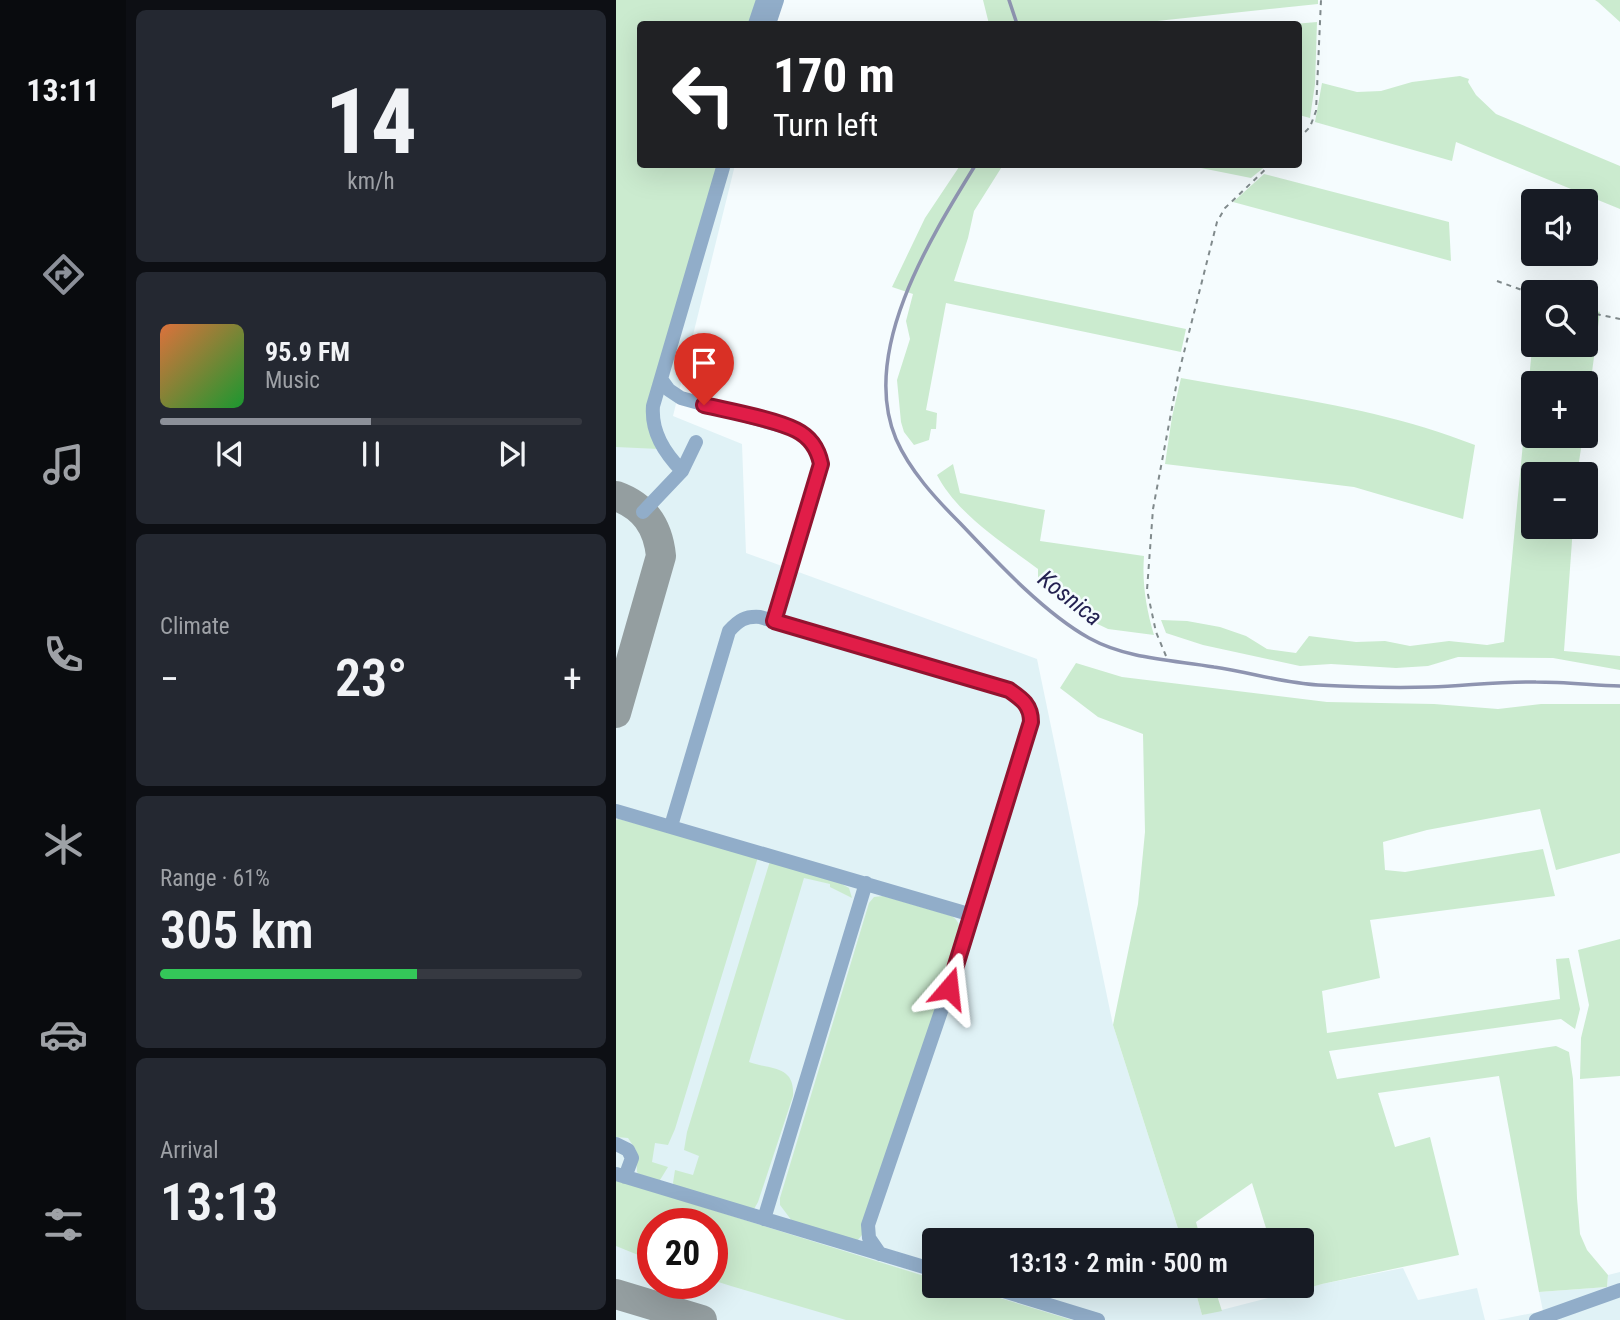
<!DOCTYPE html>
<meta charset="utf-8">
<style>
body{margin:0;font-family:"Roboto Condensed",sans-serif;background:#242831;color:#f1f3f6;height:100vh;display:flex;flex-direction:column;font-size:26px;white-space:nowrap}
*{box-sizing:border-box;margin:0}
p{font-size:23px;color:#9ea1a6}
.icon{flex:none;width:38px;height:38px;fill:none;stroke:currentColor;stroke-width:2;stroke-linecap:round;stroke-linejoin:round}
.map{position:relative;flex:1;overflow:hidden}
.details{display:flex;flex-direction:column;gap:10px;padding:10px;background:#0d0f14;width:490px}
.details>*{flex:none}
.guide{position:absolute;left:21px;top:21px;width:665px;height:147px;border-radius:7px;box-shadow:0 7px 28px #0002;background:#202124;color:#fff;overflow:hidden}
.controls{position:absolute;left:905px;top:189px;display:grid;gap:14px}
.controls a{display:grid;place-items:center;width:77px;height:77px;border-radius:7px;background:#171b24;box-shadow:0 7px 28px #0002;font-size:35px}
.speed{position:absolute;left:21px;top:1208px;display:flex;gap:14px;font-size:35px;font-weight:700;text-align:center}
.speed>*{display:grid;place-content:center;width:91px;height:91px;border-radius:50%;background:#171b24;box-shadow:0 7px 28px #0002;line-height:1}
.speed .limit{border:10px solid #d22;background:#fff;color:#111}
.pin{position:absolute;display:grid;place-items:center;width:60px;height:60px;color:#fff;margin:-72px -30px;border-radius:50% 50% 50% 0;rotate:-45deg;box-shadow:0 0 7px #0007}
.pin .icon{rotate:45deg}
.me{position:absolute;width:77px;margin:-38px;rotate:17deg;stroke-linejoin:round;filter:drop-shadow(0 0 5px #0008)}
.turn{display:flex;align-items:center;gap:24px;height:147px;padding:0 21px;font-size:32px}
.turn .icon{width:91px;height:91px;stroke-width:2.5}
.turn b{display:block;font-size:49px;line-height:60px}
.big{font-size:52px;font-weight:600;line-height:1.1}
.details .tile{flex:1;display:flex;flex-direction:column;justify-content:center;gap:10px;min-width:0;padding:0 24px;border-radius:10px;background:#242831}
.details .dial{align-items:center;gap:0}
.dial b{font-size:91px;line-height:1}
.song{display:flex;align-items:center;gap:21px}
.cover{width:84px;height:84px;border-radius:10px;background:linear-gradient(135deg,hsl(20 70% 55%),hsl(130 70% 35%))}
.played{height:7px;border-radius:4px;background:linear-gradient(90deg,#8c9099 50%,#363941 50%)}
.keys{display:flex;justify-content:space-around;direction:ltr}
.heat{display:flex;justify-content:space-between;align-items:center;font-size:38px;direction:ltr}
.charge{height:10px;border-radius:5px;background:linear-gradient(90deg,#34c759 61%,#363941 0)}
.trip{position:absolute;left:306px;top:1228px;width:392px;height:70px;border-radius:7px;background:#171b24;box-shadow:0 7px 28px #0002;font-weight:600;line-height:70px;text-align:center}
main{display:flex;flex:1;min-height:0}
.dock{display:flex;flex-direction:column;width:126px;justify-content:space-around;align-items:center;background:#090b0e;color:#9ea1a6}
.dock .icon{width:49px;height:49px}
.dock .on{color:#8c9099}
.dock b{font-size:32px;color:#f1f3f6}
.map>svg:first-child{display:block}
.built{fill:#e0f2f6;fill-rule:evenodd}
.green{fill:#cbebcf}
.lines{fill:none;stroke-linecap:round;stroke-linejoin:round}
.stream{stroke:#8e94b0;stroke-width:3.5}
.taxiway{stroke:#949ea0;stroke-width:30}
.path{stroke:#808a8c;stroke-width:2;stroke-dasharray:5 5;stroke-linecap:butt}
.minor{stroke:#91adc9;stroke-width:14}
.route-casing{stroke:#92132f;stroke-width:18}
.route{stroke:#e11d48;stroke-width:12}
.labels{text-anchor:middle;stroke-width:5;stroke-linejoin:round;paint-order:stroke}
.water-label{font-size:24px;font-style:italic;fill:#242251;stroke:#f5fcfe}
</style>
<main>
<nav class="dock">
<b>13:11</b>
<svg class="icon on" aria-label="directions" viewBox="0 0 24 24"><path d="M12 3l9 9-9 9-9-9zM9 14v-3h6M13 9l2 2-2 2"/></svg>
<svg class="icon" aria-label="music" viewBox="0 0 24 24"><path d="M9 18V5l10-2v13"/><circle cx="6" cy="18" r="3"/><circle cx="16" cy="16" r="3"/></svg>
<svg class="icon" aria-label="phone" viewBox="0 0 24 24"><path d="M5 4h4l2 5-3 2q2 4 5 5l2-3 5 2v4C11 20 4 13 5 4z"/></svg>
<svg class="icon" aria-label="climate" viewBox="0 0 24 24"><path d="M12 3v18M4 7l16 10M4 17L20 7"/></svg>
<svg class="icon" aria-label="car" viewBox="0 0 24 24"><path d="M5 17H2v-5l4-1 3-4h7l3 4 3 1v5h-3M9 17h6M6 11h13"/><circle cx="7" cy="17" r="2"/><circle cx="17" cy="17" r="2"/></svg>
<svg class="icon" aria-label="filters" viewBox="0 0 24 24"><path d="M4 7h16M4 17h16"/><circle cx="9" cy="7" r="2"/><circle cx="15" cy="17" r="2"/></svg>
</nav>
<section class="details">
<div class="tile dial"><b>14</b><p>km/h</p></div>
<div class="tile">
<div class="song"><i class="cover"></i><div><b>95.9 FM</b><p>Music</p></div></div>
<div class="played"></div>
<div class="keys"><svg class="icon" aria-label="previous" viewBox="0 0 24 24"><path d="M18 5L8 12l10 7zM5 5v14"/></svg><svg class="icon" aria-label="pause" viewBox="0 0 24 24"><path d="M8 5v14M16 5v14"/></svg><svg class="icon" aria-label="next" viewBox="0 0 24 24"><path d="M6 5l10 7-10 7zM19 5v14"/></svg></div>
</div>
<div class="tile"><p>Climate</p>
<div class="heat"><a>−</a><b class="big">23°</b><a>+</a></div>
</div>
<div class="tile"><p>Range · 61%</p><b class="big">305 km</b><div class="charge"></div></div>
<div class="tile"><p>Arrival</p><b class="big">13:13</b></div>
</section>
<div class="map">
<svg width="1004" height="1320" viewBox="0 0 1004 1320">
<rect width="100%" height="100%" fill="#f5fcfe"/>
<path class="built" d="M0,0L24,24V164L119,165L57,416L126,444L130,553L421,659L497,1025L566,1241H318V1286H578L586,1315L706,1284L787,1268L802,1300L861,1288L869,1320H0ZM37,1223H96V1283H37Z
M1004,1272V1320H881L927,1311L923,1292L991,1287L992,1275Z"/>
<path class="green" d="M0,0H142L135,24H24V164L103,165L33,405L43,449L0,447Z
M367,0H702V4L513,24H373Z
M979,0H1004V22L982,2Z
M701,22L699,84L694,118L683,115L682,24H678Z
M844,76L853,79L852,82L860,95L880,114L1004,166V209L840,142L836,161L699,122L706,83L741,92L765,91L796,82Z
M345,164L387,165L358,211L352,238L338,281L570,329L565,352L330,303L310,410L321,413L320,429H315L313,440L298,445L288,432L285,422L281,380L294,339L290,321L297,294L276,287L309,218Z
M570,165H651L635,178Z
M648,174L833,222L835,261L617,202Z
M970,308L984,312L970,417V383H917V436H967L961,474H917V527H957L948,651L1004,656V670L937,658L842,657L812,666L780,668L715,664L684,666L587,645L550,633L545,620L571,621L604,627L630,636L651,649L680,653L693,636L740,642L769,641L794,646L833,641L871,645L888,642L917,338V345H970Z
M565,378C663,396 766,408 859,445L847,519L738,487L549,464L556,417Z
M337,464L344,493L429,510L424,541L528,556C526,583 530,608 538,635L492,629L463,615L422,583V569C386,542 342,515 321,475Z
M460,663L506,677L711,702L818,704L882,709L925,704H1004V853L940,870L924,809L811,830L767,842L769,870L789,872L927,849L939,896L754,920L764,978L706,991L711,1033L944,999L940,959L953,958L964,1009L959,1029L945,1019L713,1051L721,1079L940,1046L953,1052L957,1079L961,1198L964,1234L971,1250L992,1275L991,1287L923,1292L883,1076L762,1093L779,1147L814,1137L843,1255L706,1284L671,1294L669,1286H686V1241H654L636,1183L580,1222L585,1241H566L497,1025L522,904L529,832L527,734L482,717L444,688Z
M3,819L142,857L59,1129L52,1145L39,1143L36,1162L52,1167L44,1180L38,1183L26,1178L21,1172L20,1150L12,1138L0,1137V820Z
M154,861L224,883L233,888L236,898L214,887V884L188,878L133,1062C155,1070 179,1065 177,1096L142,1202L138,1209L60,1190L57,1183L59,1170L77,1175L83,1156L68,1150L71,1132Z
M267,896L336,916C344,922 344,927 343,937L246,1235L241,1241L176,1221L164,1205V1198L253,903L258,897Z
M1004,939V1076L964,1079L965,1038L973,1005L962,950Z
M0,1180L318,1279V1286H344L456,1320H230L115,1286L96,1280V1223H37V1261L0,1246Z
M578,1286H598L606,1311L586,1315Z"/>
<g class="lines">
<path class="stream" d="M393,0L401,24
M360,164C315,237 243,351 280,439C294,471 320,499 344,523C380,561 428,613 473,638C511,659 556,660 598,667C633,672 667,683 702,685C739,687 777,688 814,687C849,686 885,681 920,682C948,682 976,685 1004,686"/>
<path class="taxiway" d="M0,496C28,506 42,526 45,556L0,713
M0,1294L86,1320"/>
<path class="path" d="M682,139L694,127L700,111L705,0
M881,281L917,294
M970,312L1004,319
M550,656L540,632L531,590L537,509L562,376L601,222L609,208L655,164"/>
<path class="minor" d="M139,24L147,0
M153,24L161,0
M45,379L53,390L65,398L180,430C193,440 201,447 205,464L158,621
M66,471C48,452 35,432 37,406L108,164
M27,512L66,471L80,442
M0,811L356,915
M55,826L113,631C123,620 129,616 144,617L393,690C406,699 415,705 415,722L333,988L252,1225L253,1238L264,1254
M0,1144L12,1150L16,1158L9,1177
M0,1174L318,1270
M148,1219L250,883
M371,1286L482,1320
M920,1320L1004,1290"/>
</g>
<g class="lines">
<g class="route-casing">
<path id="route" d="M88,405C114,411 158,419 180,430C194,437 202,449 205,464L158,621L393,690C406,699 415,705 415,722L333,988"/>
</g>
<use href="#route" class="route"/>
</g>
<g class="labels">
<g class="water-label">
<text transform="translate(454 598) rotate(38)" y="8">Kosnica</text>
</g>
</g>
</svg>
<div class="controls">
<a><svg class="icon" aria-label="sound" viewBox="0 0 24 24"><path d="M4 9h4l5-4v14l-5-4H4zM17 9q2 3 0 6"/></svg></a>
<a><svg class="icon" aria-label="search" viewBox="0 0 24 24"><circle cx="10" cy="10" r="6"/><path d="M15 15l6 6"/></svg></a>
<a>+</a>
<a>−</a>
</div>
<div class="speed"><div class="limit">20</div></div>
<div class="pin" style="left:88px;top:405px;background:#d93025"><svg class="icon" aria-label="arrive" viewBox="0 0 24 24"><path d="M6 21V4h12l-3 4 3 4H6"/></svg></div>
<svg class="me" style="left:333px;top:988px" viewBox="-20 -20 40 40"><path d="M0-17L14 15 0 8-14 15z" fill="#e11d48" stroke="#fff" stroke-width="4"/></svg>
<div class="trip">13:13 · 2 min · 500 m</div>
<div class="guide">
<div class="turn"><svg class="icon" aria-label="left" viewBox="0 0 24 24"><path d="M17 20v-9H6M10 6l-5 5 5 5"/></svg><div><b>170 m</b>Turn left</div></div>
</div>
</div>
</main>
